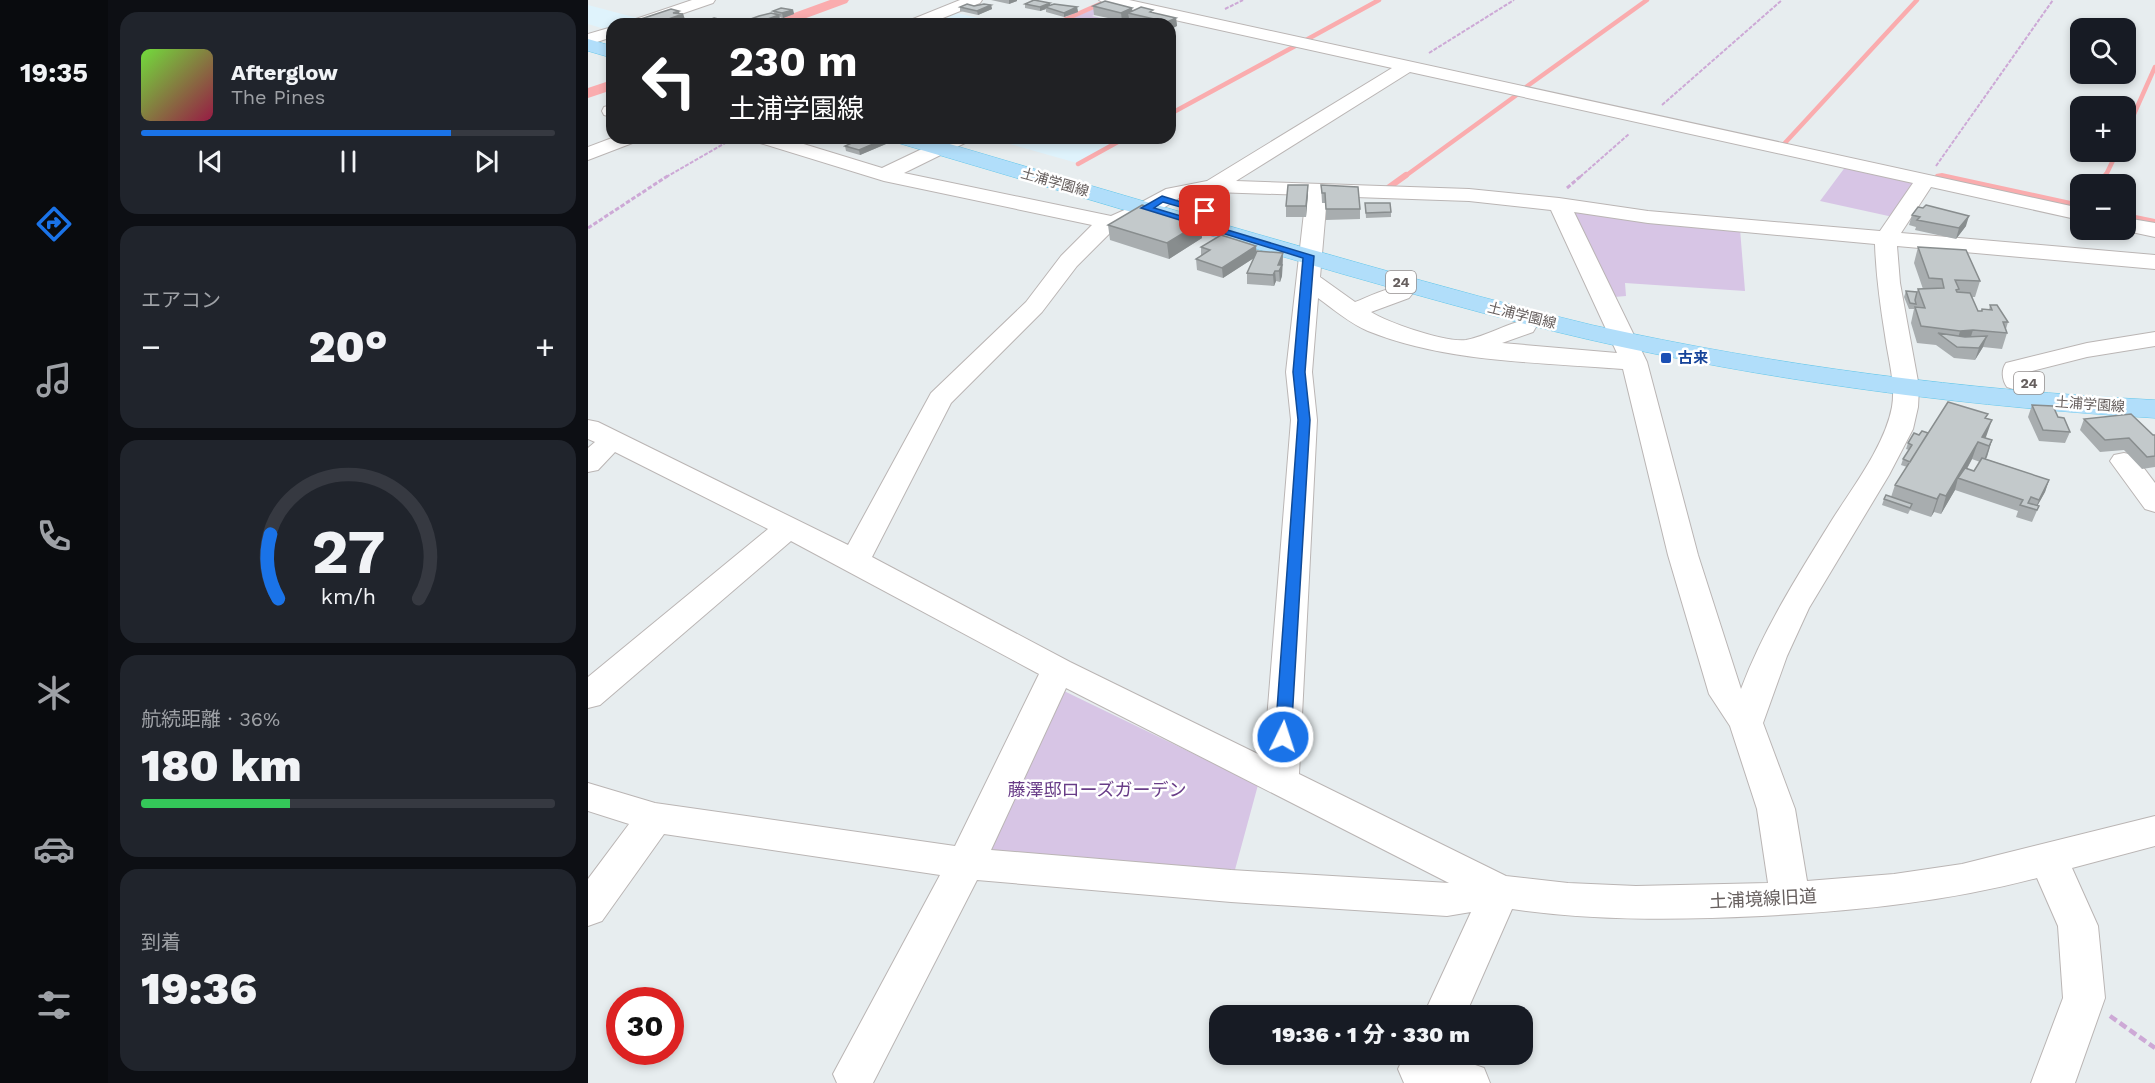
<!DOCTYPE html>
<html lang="ja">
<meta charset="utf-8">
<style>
body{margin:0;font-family:"Work Sans","Noto Sans JP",sans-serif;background:#20242c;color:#f1f3f6;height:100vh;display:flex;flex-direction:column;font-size:22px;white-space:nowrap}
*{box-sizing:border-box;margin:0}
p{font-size:20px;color:#9ea1a6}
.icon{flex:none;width:33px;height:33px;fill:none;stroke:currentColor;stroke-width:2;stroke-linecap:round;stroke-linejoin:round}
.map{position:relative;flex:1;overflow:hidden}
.side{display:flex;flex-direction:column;gap:12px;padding:12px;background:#0d0f14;width:480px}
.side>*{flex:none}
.hud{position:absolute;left:18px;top:18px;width:570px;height:126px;border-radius:18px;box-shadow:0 3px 9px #0003;background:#202124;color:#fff;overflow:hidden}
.tools{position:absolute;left:1482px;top:18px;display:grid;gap:12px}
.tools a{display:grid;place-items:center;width:66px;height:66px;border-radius:12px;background:#171b24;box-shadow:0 3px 9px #0003;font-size:30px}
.speed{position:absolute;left:18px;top:987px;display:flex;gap:12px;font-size:30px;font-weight:700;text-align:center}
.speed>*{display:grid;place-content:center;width:78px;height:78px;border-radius:50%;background:#171b24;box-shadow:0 3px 9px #0003;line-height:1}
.speed .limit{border:9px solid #d22;background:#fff;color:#111}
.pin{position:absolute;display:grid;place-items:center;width:51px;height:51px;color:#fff;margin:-26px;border-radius:12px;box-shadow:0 3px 9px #0006}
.me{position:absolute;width:66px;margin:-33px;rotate:4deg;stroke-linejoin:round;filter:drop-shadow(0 0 4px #0008)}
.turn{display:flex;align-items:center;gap:21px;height:126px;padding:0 24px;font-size:27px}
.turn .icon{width:78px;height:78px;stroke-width:2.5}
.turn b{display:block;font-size:42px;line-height:51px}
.big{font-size:45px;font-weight:800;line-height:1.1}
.side .tile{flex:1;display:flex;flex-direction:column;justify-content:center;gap:9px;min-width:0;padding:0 21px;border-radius:18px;background:#20242c}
.side .dial{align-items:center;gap:0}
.dial svg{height:156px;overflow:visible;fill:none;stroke:#363941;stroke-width:7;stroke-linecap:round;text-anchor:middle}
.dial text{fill:#f1f3f6;stroke:none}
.song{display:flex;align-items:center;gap:18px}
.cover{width:72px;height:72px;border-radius:9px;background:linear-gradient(135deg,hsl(100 70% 55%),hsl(340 70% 35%))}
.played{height:6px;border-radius:3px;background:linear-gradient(90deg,#1a73e8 75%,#363941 75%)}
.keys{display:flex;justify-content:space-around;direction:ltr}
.heat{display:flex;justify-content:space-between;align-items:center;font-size:33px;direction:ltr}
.charge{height:9px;border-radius:4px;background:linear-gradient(90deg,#34c759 36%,#363941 0)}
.trip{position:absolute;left:621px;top:1005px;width:324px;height:60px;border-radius:18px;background:#171b24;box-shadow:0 3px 9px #0003;font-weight:800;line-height:60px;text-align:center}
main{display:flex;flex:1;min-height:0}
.tabs{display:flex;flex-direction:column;width:108px;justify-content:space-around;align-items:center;background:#090b0e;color:#9ea1a6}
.tabs .icon{width:42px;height:42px}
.tabs .active{color:#1a73e8}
.tabs b{font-size:27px;color:#f1f3f6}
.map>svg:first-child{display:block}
.commercial{fill:#dff3fc}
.green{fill:#d7c5e5}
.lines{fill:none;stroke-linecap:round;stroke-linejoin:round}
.stream-far1{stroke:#faacae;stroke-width:4.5}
.stream{stroke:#faacae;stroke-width:6}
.canal{fill:#faacae;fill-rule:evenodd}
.minor-casing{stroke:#bab5b4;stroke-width:2}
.major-casing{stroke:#66c7ea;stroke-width:1}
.path-far2{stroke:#cda9d6;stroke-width:2;stroke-dasharray:4 1.5;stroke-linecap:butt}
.path-far1{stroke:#cda9d6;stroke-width:3;stroke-dasharray:4.5 2;stroke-linecap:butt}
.path{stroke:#cda9d6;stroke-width:4.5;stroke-dasharray:8 4;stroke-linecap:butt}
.minor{fill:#fff;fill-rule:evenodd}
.major{fill:#b1defa;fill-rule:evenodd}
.wall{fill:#a8adaf;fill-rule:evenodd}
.shaded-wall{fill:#888d8e}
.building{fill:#c3c9cb;stroke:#888d8e;stroke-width:1.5}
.route{fill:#1a73e8;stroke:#114b97;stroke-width:1.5}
.transit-dot{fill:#1a4fb4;stroke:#fff;stroke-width:2}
.labels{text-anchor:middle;stroke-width:5;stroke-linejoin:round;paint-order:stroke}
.far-street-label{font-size:14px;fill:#665f5e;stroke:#fff}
.shield{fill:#fff;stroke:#948f8e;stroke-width:1.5}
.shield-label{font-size:14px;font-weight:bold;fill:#665f5e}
.transit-label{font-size:15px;font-weight:bold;fill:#164399;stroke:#fff;text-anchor:start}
.near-park-label{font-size:18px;fill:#683c87;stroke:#fff}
.near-street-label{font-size:18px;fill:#665f5e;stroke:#fff}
</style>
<main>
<nav class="tabs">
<b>19:35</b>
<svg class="icon active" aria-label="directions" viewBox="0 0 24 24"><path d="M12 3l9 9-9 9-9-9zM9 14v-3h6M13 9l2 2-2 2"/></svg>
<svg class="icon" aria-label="music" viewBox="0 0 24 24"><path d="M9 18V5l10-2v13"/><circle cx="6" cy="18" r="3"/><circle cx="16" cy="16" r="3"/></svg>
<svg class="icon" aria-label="phone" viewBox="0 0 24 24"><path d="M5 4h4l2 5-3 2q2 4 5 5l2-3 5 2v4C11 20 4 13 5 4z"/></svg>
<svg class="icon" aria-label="climate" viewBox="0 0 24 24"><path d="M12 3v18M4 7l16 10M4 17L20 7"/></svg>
<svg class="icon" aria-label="car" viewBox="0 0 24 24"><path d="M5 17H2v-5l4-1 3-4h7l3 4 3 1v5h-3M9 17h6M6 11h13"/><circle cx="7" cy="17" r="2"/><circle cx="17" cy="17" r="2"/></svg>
<svg class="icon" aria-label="filters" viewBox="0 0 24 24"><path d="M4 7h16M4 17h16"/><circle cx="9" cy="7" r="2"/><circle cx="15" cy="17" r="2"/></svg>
</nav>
<section class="side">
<div class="tile">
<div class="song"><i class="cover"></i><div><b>Afterglow</b><p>The Pines</p></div></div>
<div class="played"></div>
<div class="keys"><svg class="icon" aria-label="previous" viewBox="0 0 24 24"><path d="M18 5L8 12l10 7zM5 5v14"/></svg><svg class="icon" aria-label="pause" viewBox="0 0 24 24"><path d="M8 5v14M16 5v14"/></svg><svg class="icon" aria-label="next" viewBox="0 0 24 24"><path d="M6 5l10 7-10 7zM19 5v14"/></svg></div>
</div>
<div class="tile"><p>エアコン</p>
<div class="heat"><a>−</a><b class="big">20°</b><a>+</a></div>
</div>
<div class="tile dial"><svg viewBox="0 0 100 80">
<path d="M14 69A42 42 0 1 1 86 69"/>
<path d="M14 69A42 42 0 0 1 10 36" stroke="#1a73e8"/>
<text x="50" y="56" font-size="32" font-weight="700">27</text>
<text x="50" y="72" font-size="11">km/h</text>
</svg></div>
<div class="tile"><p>航続距離 · 36%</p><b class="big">180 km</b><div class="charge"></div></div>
<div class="tile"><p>到着</p><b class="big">19:36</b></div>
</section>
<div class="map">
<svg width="1567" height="1083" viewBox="0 0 1567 1083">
<rect width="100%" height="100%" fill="#e7edef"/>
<path class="commercial" d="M0,5L53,19L39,24H24V29L20,30L0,24Z
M365,12L415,24H335Z
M401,138H538L489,163Z"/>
<path class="green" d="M519,3L555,11L546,15L519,9L504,16L539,24H471Z
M1258,166L1327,181L1305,217L1232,201Z
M985,211L1152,229L1157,291L1037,283L1038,296L1026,297Z
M474,690L670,785L645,877L395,855Z"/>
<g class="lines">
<path class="stream-far1" d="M467,24L512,4
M718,40L791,0
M20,86L24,87
M938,87L1059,0
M582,114L709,45
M1538,132L1567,67
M1196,144L1329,0
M490,164L537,138
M816,177L930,94
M1517,177L1529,152"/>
<path class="stream" d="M1514,184L1518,175
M800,188L818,175"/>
<path class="canal" d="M242,0H261L259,3L202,24H182L184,21Z
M24,80V90L0,98V88Z
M1354,173L1492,203V213L1348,182L1345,178L1348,174Z
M1538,213L1567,219V231L1538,223Z"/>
<g class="minor-casing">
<path id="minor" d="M104,0H127L125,3L64,24H40L42,21Z
M372,0H394L392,3L340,24H318L320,21Z
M511,0H541L1492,208V220L1343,187L1313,233L1567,255V269L1309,246L1312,283L1331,387L1330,407L1325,429L1301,475L1221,608L1199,656L1175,723L1207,809L1219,881L1306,874L1374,864L1567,816V846L1484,868L1510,926L1517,998L1487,1083H1443L1475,998L1470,926L1449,878C1358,902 1268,911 1174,916C1091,920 1007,921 924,909L877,1016H835L883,912L859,916L643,902L389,880L285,1083H249L245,1074L352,875L76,834L14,921L0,926V879L41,824L0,811V783L67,803L367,846L451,674L203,541L12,705L0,708V677L180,529L27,452L10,470L0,472V448L7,442L0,439V420L10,422L260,545L343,393L438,302L473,256L504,225L296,181L169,142L166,138H196L294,168L357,138H382L379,142L316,173L523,216L550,204L578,189L619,181L804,68L519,5ZM822,72L1325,183L1292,231L1060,211L971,198L881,189L648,181ZM625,192L718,195L698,372L703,420L676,757L482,662L284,557L363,403L454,312L489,266L522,233L566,214L591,198ZM739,196L881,201L963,210L1029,353L914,343L945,332L948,327L945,322L936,320C916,325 898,336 878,340C858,343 801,323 783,312L821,298L825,293L821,288C804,284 783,296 767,302L732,277ZM986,212L1060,223L1287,244C1288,275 1292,304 1297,335C1300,358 1308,384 1304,407C1297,445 1265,487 1244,520C1210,575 1176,628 1153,689L1110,555L1059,362ZM730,298C745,309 763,324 780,331C860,363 951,362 1035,369L1080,555L1121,694L1142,726L1169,809L1180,883L1048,886L980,883L918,876L711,774L729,420L724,372ZM478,688L861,883L643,870L403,850Z
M24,27V37L0,45V34Z
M23,105L24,117L16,115L14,111L16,107Z
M24,138H50L47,142L0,160V147Z
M1538,218L1567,223V237L1534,230H1538Z
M1567,332V346L1499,357L1440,372L1441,382L1437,387L1428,390L1419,387C1414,380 1413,370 1418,363L1499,343Z
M1536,453L1546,455L1567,483V512L1557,509L1522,461L1526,455Z
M817,1054C850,1054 865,1057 896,1068L902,1083H816L810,1069Z"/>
</g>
<g class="major-casing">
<path id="major" d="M0,39L24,46V58L0,51Z
M307,138H341C487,181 632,224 778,265C853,286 928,307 1004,325C1189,366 1378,390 1567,400V418C1388,407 1210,385 1034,347C941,327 850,301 758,275C608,232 460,187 310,143Z"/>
</g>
<path class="path-far2" d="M637,9L655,0
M841,53L926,0
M1074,105L1194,0
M1348,166L1465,0
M78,177L146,138
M992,177L1041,134"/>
<path class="path-far1" d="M979,188L994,175
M0,228L81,175"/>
<path class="path" d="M1522,1016L1567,1048"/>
<use href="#minor" class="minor"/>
<use href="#major" class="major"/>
</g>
<path class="wall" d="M403,0H429V1L421,4Z
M462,3V6L489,7L490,12L476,17L458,12V9L452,11L437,8V4Z
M403,5L404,9L390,15L372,11V7Z
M505,6L566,13L588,18L589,26L582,24H553L541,21V18L534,21L506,15Z
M205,10L206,14L195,18L191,17L192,19L186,13L185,11Z
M91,11V14H95L97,19L110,22L111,24H55L53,19Z
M298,144L272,155L258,151L257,146Z
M720,185L718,217H698V206Z
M733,185L772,209V219L738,220V203H734Z
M777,203L803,212V217L778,218Z
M1324,215L1378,226L1368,239L1327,230L1328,227L1321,225Z
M612,223L614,238L581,259L522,240L520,225Z
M613,247L668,254L695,253L694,276L692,282L688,281L686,286L659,284V273L666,258L635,278L609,270L608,259L613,256Z
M1330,247L1392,281L1387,297H1384L1390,311H1393L1394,309L1401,310L1402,305L1420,322L1418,329L1419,333L1414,349L1395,347L1387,360L1366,358L1348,345L1329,343L1323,323L1326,309H1321L1316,297L1318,291L1329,292L1330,289H1335L1326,263Z
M1444,405L1470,417L1482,432L1477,443L1451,441L1440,417Z
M1400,414L1398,418L1397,438L1404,440L1398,459L1461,480L1457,492L1449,506H1451L1444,522L1428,517L1430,511L1367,490L1353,514L1346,512L1343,517L1322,510L1320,514L1294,505L1296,499L1303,497L1307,485L1319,467L1313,465L1315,459L1321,450L1318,449L1320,443L1331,435L1340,433ZM1384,459L1392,462L1386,471L1379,469Z
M1496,419L1567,435V467L1554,469L1536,450L1512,452L1492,430Z"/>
<path class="shaded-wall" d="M421,0H429V1L421,4Z
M462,3V7H457L458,9L452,11V7Z
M403,5L404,9L390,15L389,11Z
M489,7L490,12L476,17V13Z
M544,8L545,14L540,13L541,18L534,21L533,13Z
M205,10L206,14L195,18L194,13Z
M91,11L92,15L95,14L98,23L94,24H69L85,13Z
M191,15L192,19L179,24H166Z
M588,18L589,26L582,30V24H579V22Z
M297,139L298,144L272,155L271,150Z
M720,185V195L718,217V206Z
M1381,216L1378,226L1368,239L1371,228Z
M612,223L614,238L581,259L579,243Z
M668,246L669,256L635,278L634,268Z
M695,253L694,276L692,282L691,271L690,265Z
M687,271L688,281L686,286L685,275Z
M1385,330L1380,346L1369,347L1368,346L1372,331Z
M1399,336L1395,347L1387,360L1391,348Z
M1404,420L1398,437L1394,443V437Z
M1404,440L1399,457L1395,463L1401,446Z
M1390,442L1384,459L1373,479L1370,478L1367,490L1353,514L1358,496Z
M1461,480L1457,492L1446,512L1451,500Z
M1352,494L1346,512L1343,517L1349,499Z"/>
<path class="building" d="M446,0L462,3L452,7L437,4Z
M517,1L544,8L533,13L505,6Z
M379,4L386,6L396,4L403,5L389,11L372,7Z
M466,4L489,7L476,13L457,7Z
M553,7L565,10L562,12L588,18L579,22L540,13Z
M193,8L205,10L194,13L185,11Z
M83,9L91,11L85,13L95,14L69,23L53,19Z
M183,13L191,15L166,24H149L171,16Z
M126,18L139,21L132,24H119L123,23L118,21Z
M98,19L110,22L106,24H83Z
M275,138H295L297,139L271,150L257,146Z
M700,185H720L718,206H698Z
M733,185L770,187L772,209H738L737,193H734Z
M777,203H802L803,212L778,213Z
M554,205L612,223L579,243L520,225Z
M1338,205L1381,216L1371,228L1329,220L1332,217L1324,215L1330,207L1335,208Z
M633,235L668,246L634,268L608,259L622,250L613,247Z
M1330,247L1378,250L1392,281L1367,280L1371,289L1368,290L1369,292L1382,293L1390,311H1394V309L1404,310L1402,305H1409L1420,322H1415L1419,333L1385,330L1372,331L1333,326L1327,307L1337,308L1330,289L1356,288L1354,279L1341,278Z
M669,251L695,253L690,265H694L691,271H687L685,275L659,273Z
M1318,291L1329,292L1327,300L1328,304L1322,303Z
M1350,333L1377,337L1399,336L1391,348L1369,347Z
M1360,402L1400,414L1397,418L1404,420L1394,437L1404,440L1401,446L1390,442L1358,496L1352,494L1349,499L1307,485Z
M1444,405L1465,406L1470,417L1476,418L1482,432L1455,430Z
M1543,414L1565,435H1567V456L1559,457L1541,438L1517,440L1496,419Z
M1334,431L1340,433L1322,462L1315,459L1324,445L1320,443L1326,433L1331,435Z
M1394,458L1461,480L1451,500L1443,497L1440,503L1451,506L1449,510L1432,505L1435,500L1370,478L1377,468L1386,471Z
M1298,495L1324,504L1322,508L1296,499Z"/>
<path class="route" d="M574,196L622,211L617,214L575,202L566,208L726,256L717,372L722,420L703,737L700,741H689L687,737L710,420L705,372L715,258L553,208Z"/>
<rect class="transit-dot" x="1072" y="352" width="12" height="12" rx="3"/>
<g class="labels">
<g class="far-street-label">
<text transform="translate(467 182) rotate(16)" y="5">土浦学園線</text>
<text transform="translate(934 315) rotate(14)" y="5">土浦学園線</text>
<text transform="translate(1502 404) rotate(4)" y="5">土浦学園線</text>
</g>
<g class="shield">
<rect x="798" y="271" width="30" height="22" rx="4.5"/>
<rect x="1426" y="372" width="30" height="22" rx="4.5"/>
</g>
<g class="shield-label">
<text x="813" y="287">24</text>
<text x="1441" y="388">24</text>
</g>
<g class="transit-label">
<text x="1090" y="363">古来</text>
</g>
<g class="near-park-label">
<text x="509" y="796">藤澤邸ローズガーデン</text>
</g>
<g class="near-street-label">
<text transform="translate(1175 899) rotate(-3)" y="6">土浦境線旧道</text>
</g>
</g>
</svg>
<div class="tools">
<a><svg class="icon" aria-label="search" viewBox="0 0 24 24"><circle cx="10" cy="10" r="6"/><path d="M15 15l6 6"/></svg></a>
<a>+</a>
<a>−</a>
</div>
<div class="speed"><div class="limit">30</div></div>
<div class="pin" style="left:617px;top:211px;background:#d93025"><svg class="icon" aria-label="arrive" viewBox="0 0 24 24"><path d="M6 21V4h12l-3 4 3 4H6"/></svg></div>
<svg class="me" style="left:695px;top:737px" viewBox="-20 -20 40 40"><circle r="17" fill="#1a73e8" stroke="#fff" stroke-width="3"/><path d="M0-11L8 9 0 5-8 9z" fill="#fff"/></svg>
<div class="trip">19:36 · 1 分 · 330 m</div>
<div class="hud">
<div class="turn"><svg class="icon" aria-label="left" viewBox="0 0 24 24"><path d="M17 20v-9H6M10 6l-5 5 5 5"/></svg><div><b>230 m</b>土浦学園線</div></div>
</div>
</div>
</main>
